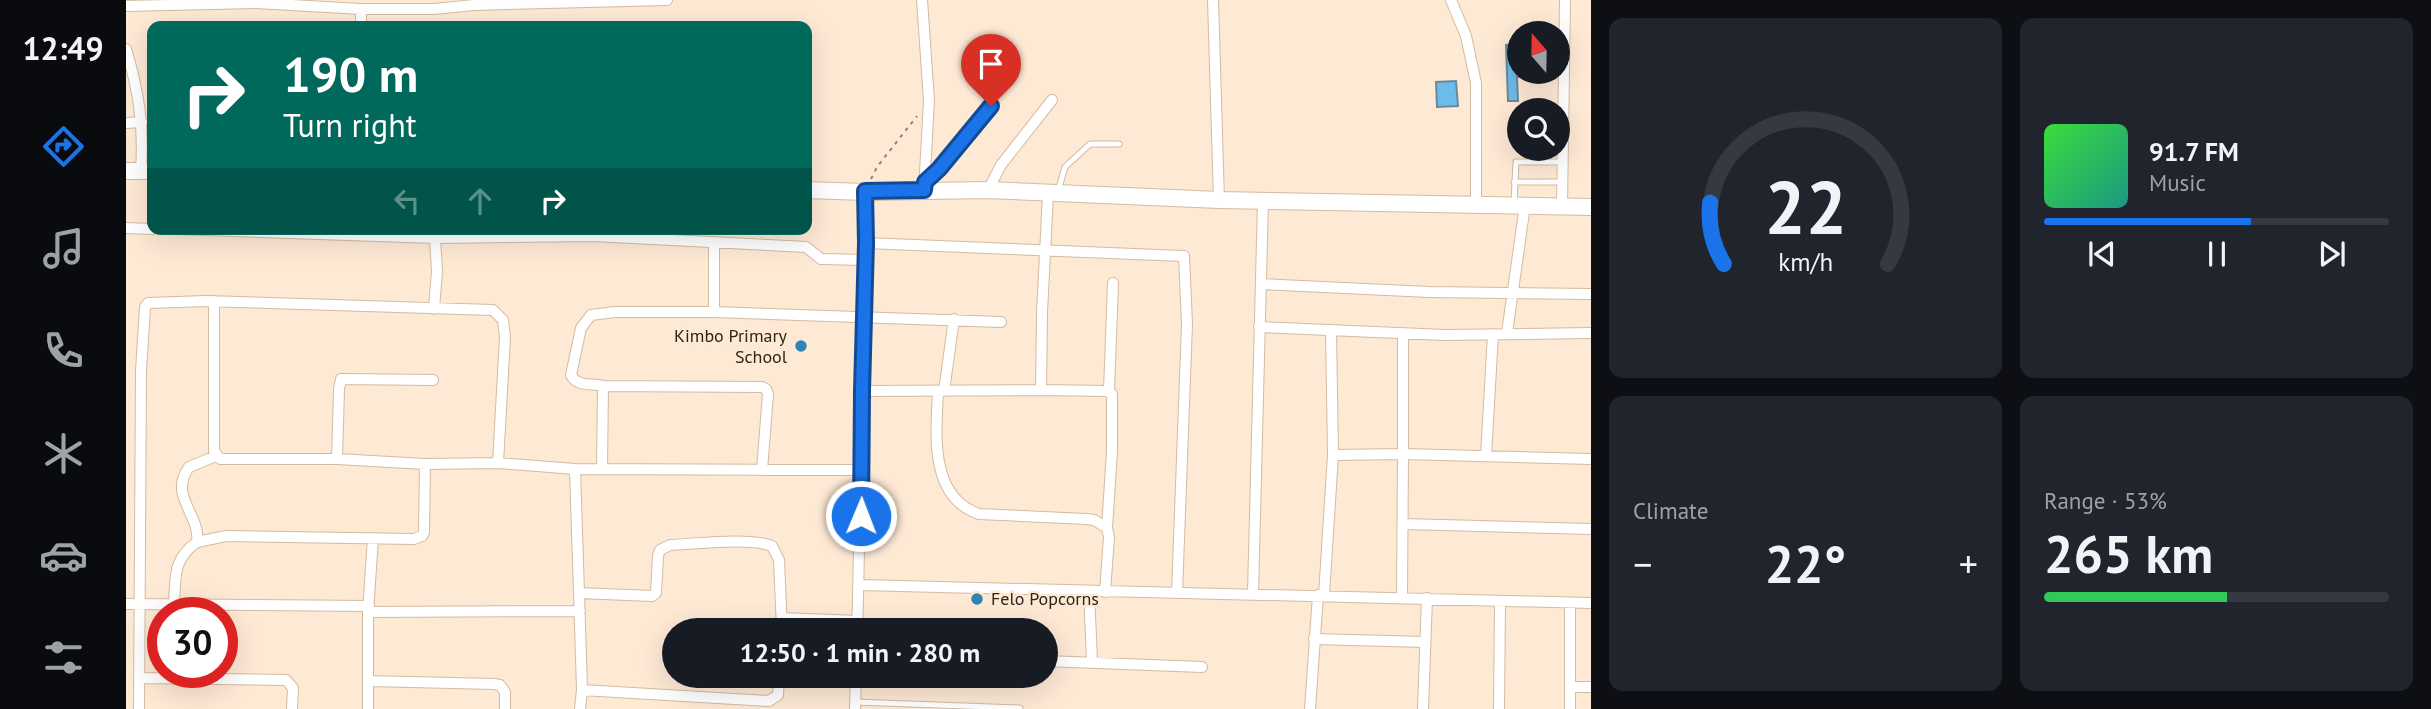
<!DOCTYPE html>
<meta charset="utf-8">
<style>
body{margin:0;font-family:"PT Sans",sans-serif;background:#20242c;color:#f1f3f6;height:100vh;display:flex;flex-direction:column;font-size:26px;white-space:nowrap}
*{box-sizing:border-box;margin:0}
p{font-size:23px;color:#9ea1a6}
.icon{flex:none;width:38px;height:38px;fill:none;stroke:currentColor;stroke-width:2;stroke-linecap:round;stroke-linejoin:round}
.map{position:relative;flex:1;overflow:hidden}
.panel{display:flex;flex-direction:column;gap:18px;padding:18px;background:#0d0f14;width:840px}
.panel>*{flex:none}
.banner{position:absolute;left:21px;top:21px;width:665px;height:214px;border-radius:14px;box-shadow:0 7px 28px #0002;background:#00695c;color:#fff;overflow:hidden}
.needle{width:46px;rotate:340deg}
.fabs{position:absolute;left:1381px;top:21px;display:grid;gap:14px}
.fabs a{display:grid;place-items:center;width:63px;height:63px;border-radius:50%;background:#171b24;box-shadow:0 7px 28px #0002;font-size:35px}
.speed{position:absolute;left:21px;top:597px;display:flex;gap:14px;font-size:35px;font-weight:700;text-align:center}
.speed>*{display:grid;place-content:center;width:91px;height:91px;border-radius:50%;background:#171b24;box-shadow:0 7px 28px #0002;line-height:1}
.speed .limit{border:10px solid #d22;background:#fff;color:#111}
.pin{position:absolute;display:grid;place-items:center;width:60px;height:60px;color:#fff;margin:-72px -30px;border-radius:50% 50% 50% 0;rotate:-45deg;box-shadow:0 0 7px #0007}
.pin .icon{rotate:45deg}
.me{position:absolute;width:77px;margin:-38px;rotate:1deg;stroke-linejoin:round;filter:drop-shadow(0 0 5px #0008)}
.turn{display:flex;align-items:center;gap:24px;height:147px;padding:0 21px;font-size:32px}
.turn .icon{width:91px;height:91px;stroke-width:2.5}
.turn b{display:block;font-size:49px;line-height:60px}
.lanes{display:flex;align-items:center;height:66px;padding:0 21px;background:#0003;justify-content:center;gap:35px;direction:ltr}
.lanes .off{opacity:.35}
.big{font-size:52px;font-weight:600;line-height:1.1}
.panel .card{flex:1;display:flex;flex-direction:column;justify-content:center;gap:10px;min-width:0;padding:0 24px;border-radius:14px;background:#20242c}
.panel .dial{align-items:center;gap:0}
.dial svg{height:182px;overflow:visible;fill:none;stroke:#363941;stroke-width:7;stroke-linecap:round;text-anchor:middle}
.dial text{fill:#f1f3f6;stroke:none}
.song{display:flex;align-items:center;gap:21px}
.cover{width:84px;height:84px;border-radius:10px;background:linear-gradient(135deg,hsl(120 70% 55%),hsl(170 70% 35%))}
.played{height:7px;border-radius:4px;background:linear-gradient(90deg,#1a73e8 60%,#363941 60%)}
.keys{display:flex;justify-content:space-around;direction:ltr}
.heat{display:flex;justify-content:space-between;align-items:center;font-size:38px;direction:ltr}
.charge{height:10px;border-radius:5px;background:linear-gradient(90deg,#34c759 53%,#363941 0)}
.panel .tiles{flex:1;display:grid;gap:18px;grid-template-columns:repeat(2,1fr)}
.trip{position:absolute;left:536px;top:618px;width:396px;height:70px;border-radius:35px;background:#171b24;box-shadow:0 7px 28px #0002;font-weight:600;line-height:70px;text-align:center}
main{display:flex;flex:1;min-height:0}
.tab-bar{display:flex;flex-direction:column;width:126px;justify-content:space-around;align-items:center;background:#090b0e;color:#9ea1a6}
.tab-bar .icon{width:49px;height:49px}
.tab-bar .on{color:#1a73e8}
.tab-bar b{font-size:32px;color:#f1f3f6}
.map>svg:first-child{display:block}
.building{fill:#6bbced;stroke:#6b899b;stroke-width:2}
.lines{fill:none;stroke-linecap:round;stroke-linejoin:round}
.lane-casing{stroke:#d3bba2;stroke-width:7}
.street-casing{stroke:#d3bba2;stroke-width:12}
.secondary-casing{stroke:#d3bba2;stroke-width:18}
.path{stroke:#908273;stroke-width:2;stroke-dasharray:3.5 5;stroke-linecap:butt}
.lane{stroke:#fff;stroke-width:5}
.street{stroke:#fff;stroke-width:10}
.secondary{stroke:#fff;stroke-width:16}
.route-casing{stroke:#114b97;stroke-width:18}
.route{stroke:#1a73e8;stroke-width:12}
.poi-dot{fill:#2e85b4;stroke:#fee9d5;stroke-width:2.5}
.labels{text-anchor:middle;stroke-width:5;stroke-linejoin:round;paint-order:stroke}
.poi-label{font-size:18px;fill:#2d241a;stroke:#fee9d5;text-anchor:end}
</style>
<main>
<nav class="tab-bar">
<b>12:49</b>
<svg class="icon on" aria-label="directions" viewBox="0 0 24 24"><path d="M12 3l9 9-9 9-9-9zM9 14v-3h6M13 9l2 2-2 2"/></svg>
<svg class="icon" aria-label="music" viewBox="0 0 24 24"><path d="M9 18V5l10-2v13"/><circle cx="6" cy="18" r="3"/><circle cx="16" cy="16" r="3"/></svg>
<svg class="icon" aria-label="phone" viewBox="0 0 24 24"><path d="M5 4h4l2 5-3 2q2 4 5 5l2-3 5 2v4C11 20 4 13 5 4z"/></svg>
<svg class="icon" aria-label="climate" viewBox="0 0 24 24"><path d="M12 3v18M4 7l16 10M4 17L20 7"/></svg>
<svg class="icon" aria-label="car" viewBox="0 0 24 24"><path d="M5 17H2v-5l4-1 3-4h7l3 4 3 1v5h-3M9 17h6M6 11h13"/><circle cx="7" cy="17" r="2"/><circle cx="17" cy="17" r="2"/></svg>
<svg class="icon" aria-label="filters" viewBox="0 0 24 24"><path d="M4 7h16M4 17h16"/><circle cx="9" cy="7" r="2"/><circle cx="15" cy="17" r="2"/></svg>
</nav>
<div class="map">
<svg width="1465" height="709" viewBox="0 0 1465 709">
<rect width="100%" height="100%" fill="#fee9d5"/>
<path class="building" d="M1393,44V72H1426L1425,75L1391,77L1392,101H1382L1380,45Z
M1330,81L1332,106L1311,107L1310,82Z"/>
<g class="lines">
<g class="lane-casing">
<path id="lane" d="M1388,182H1436
M932,191L939,167L964,144H993
M1388,203L1390,162H1436
M729,702L894,708"/>
</g>
<g class="street-casing">
<path id="street" d="M796,0L803,101L798,190
M1087,0L1093,200
M1325,0L1340,36L1350,83V204
M0,6L130,3L235,9H308L348,5L541,0
M235,9V26
M0,49C13,92 18,126 15,171
M0,123L16,122
M799,182L813,169L865,106
M862,190L875,165L926,100
M922,194L916,313L915,390L980,391L986,394V451L981,528
M1436,206L1439,0
M0,228L26,229
M50,229L309,238L467,236L680,247L695,259L740,260
M740,243L1058,256L1061,324L1051,593
M1135,284L1303,292L1465,294
M88,301V451L94,459H211L299,464L372,463L449,469L735,470
M308,309L311,271L309,238
M588,312V243
M1133,327L1319,335L1465,333
M1205,330L1207,455L1277,454L1276,597
M1381,333L1399,205
M1277,334V454L1465,459
M477,386L636,387L640,389L642,394L636,470
M735,391L915,390
M812,391C810,434 803,497 853,514L960,519L968,520L981,528L983,537L979,592
M818,391L828,319
M983,391L987,283
M1360,456L1367,334
M211,459L213,389L215,379L307,380
M449,469L453,593
M476,469L477,386C465,383 451,387 445,375L455,328L465,315L489,312H588L875,322
M1278,524L1465,529
M71,542L100,536L288,539L296,536L298,532L299,464
M734,585L1465,603
M963,591L966,661
M1127,593L1137,201
M1198,595L1207,455
M0,604L243,606
M48,604C50,577 46,560 71,542C75,515 42,496 63,467L90,456
M242,612L454,611
M656,618L732,621
M731,630C734,550 733,470 736,389C737,323 741,258 739,192
M1188,639L1299,642
M919,661L1076,667
M13,678L160,680L167,688L166,709
M243,681L368,684L374,685L379,692V709
M1444,687H1465
M456,690L643,701L652,695L653,676
M13,709L15,371L19,307L22,303L80,301L367,310L377,320L379,337L372,463
M242,709V612L247,538
M454,709L456,690L453,593L526,596L530,593L532,556L534,550L544,545C571,544 622,537 646,546L653,560L656,630
M729,709L730,676
M1184,709L1192,595
M1297,709L1301,598
M1373,709L1374,602
M1444,709V603"/>
</g>
<g class="secondary-casing">
<path id="secondary" d="M0,171H26
M681,190L739,192L862,190L1093,200L1465,207"/>
</g>
<path class="path" d="M745,179L751,167L791,116"/>
<use href="#lane" class="lane"/>
<use href="#street" class="street"/>
<use href="#secondary" class="secondary"/>
</g>
<g class="lines">
<g class="route-casing">
<path id="route" d="M735,516L736,391L740,243L739,191L798,190L799,182L813,169L865,106"/>
</g>
<use href="#route" class="route"/>
</g>
<g class="poi-dot">
<circle cx="675" cy="346" r="7"/>
<circle cx="851" cy="599" r="7"/>
</g>
<g class="labels">
<g class="poi-label">
<text x="661" y="342">Kimbo Primary<tspan x="661" dy="21">School</tspan></text>
<text x="865" y="605" text-anchor="start">Felo Popcorns</text>
</g>
</g>
</svg>
<div class="fabs">
<a><svg class="needle" viewBox="-14 -14 28 28"><path d="M0-13l5 13h-10z" fill="#e53935"/><path d="M0 13l5-13h-10z" fill="#9ea1a6"/></svg></a>
<a><svg class="icon" aria-label="search" viewBox="0 0 24 24"><circle cx="10" cy="10" r="6"/><path d="M15 15l6 6"/></svg></a>
</div>
<div class="speed"><div class="limit">30</div></div>
<div class="pin" style="left:865px;top:106px;background:#d93025"><svg class="icon" aria-label="arrive" viewBox="0 0 24 24"><path d="M6 21V4h12l-3 4 3 4H6"/></svg></div>
<svg class="me" style="left:735px;top:516px" viewBox="-20 -20 40 40"><circle r="17" fill="#1a73e8" stroke="#fff" stroke-width="3"/><path d="M0-11L8 9 0 5-8 9z" fill="#fff"/></svg>
<div class="trip">12:50 · 1 min · 280 m</div>
<div class="banner">
<div class="turn"><svg class="icon" aria-label="right" viewBox="0 0 24 24"><path d="M7 20v-9h11M14 6l5 5-5 5"/></svg><div><b>190 m</b>Turn right</div></div>
<div class="lanes"><svg class="icon off" aria-label="left" viewBox="0 0 24 24"><path d="M17 20v-9H6M10 6l-5 5 5 5"/></svg><svg class="icon off" aria-label="ahead" viewBox="0 0 24 24"><path d="M12 20V5M6 11l6-6 6 6"/></svg><svg class="icon" aria-label="right" viewBox="0 0 24 24"><path d="M7 20v-9h11M14 6l5 5-5 5"/></svg></div>
</div>
</div>
<section class="panel">
<div class="tiles">
<div class="card dial"><svg viewBox="0 0 100 80">
<path d="M14 69A42 42 0 1 1 86 69"/>
<path d="M14 69A42 42 0 0 1 8 42" stroke="#1a73e8"/>
<text x="50" y="56" font-size="32" font-weight="700">22</text>
<text x="50" y="72" font-size="11">km/h</text>
</svg></div>
<div class="card">
<div class="song"><i class="cover"></i><div><b>91.7 FM</b><p>Music</p></div></div>
<div class="played"></div>
<div class="keys"><svg class="icon" aria-label="previous" viewBox="0 0 24 24"><path d="M18 5L8 12l10 7zM5 5v14"/></svg><svg class="icon" aria-label="pause" viewBox="0 0 24 24"><path d="M8 5v14M16 5v14"/></svg><svg class="icon" aria-label="next" viewBox="0 0 24 24"><path d="M6 5l10 7-10 7zM19 5v14"/></svg></div>
</div>
<div class="card"><p>Climate</p>
<div class="heat"><a>−</a><b class="big">22°</b><a>+</a></div>
</div>
<div class="card"><p>Range · 53%</p><b class="big">265 km</b><div class="charge"></div></div>
</div>
</section>
</main>
